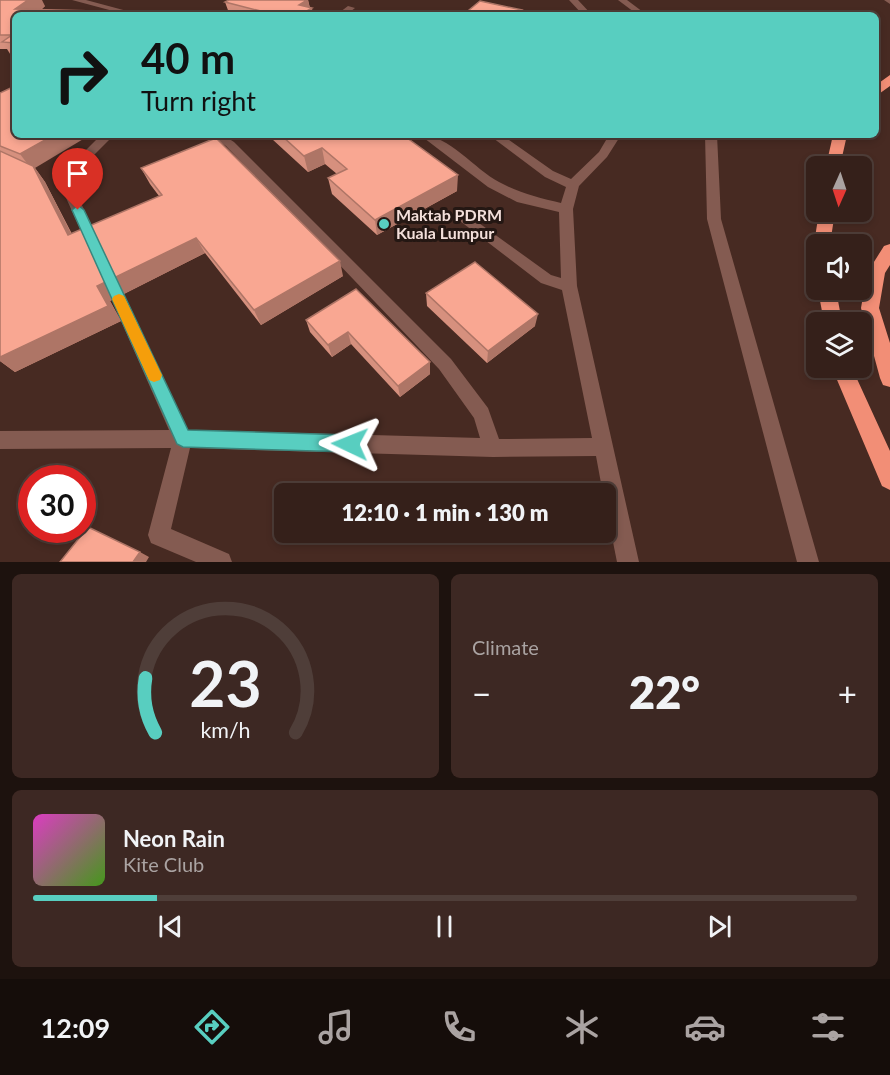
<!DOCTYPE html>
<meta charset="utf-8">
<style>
body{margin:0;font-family:Lato,sans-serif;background:#3d2823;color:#f1f3f6;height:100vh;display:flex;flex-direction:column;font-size:22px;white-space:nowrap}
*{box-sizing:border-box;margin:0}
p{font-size:20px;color:#aaa3a2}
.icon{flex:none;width:33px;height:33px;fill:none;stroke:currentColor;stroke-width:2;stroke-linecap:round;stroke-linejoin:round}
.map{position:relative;height:562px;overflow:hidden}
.side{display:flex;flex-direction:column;gap:12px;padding:12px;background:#1d120e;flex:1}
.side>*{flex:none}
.hud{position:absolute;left:12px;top:12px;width:867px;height:126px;border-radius:9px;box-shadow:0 3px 9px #0003,0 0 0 2px #4f3e39;background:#58cec0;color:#111;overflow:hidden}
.needle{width:39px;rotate:183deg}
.buttons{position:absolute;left:806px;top:156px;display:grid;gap:12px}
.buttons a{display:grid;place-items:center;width:66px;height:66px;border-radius:9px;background:#35201a;box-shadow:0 3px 9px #0003,0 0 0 2px #4f3e39;font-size:30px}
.speed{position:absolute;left:18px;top:465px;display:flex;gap:12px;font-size:30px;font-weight:700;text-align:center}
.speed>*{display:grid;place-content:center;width:78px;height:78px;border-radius:50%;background:#35201a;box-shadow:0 3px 9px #0003,0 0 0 2px #4f3e39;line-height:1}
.speed .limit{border:9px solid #d22;background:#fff;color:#111}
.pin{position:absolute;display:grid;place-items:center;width:51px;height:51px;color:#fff;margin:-62px -26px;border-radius:50% 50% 50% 0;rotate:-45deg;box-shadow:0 0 6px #0007}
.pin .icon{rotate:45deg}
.me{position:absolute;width:66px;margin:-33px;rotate:272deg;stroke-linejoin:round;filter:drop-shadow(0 0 4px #0008)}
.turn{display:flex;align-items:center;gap:21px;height:126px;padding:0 30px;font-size:27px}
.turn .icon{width:78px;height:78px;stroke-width:2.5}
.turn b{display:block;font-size:42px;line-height:51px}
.big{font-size:45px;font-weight:800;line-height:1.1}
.side .widget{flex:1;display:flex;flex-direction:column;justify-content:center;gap:9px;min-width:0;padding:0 21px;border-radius:9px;background:#3d2823}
.side .dial{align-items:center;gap:0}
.dial svg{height:156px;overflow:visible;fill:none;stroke:#4f3e39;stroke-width:7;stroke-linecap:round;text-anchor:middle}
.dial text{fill:#f1f3f6;stroke:none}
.song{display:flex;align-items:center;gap:18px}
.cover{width:72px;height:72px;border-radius:9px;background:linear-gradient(135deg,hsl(310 70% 55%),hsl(100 70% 35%))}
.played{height:6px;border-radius:3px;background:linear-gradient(90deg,#58cec0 15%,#4f3e39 15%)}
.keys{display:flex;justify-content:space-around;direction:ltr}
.heat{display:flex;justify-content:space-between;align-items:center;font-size:33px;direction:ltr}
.side .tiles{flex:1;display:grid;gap:12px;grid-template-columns:1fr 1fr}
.widget:last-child{grid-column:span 2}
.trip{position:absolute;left:274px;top:483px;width:342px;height:60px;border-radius:9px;background:#35201a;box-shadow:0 3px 9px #0003,0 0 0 2px #4f3e39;font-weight:800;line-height:60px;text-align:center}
.tab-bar{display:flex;height:96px;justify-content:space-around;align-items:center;background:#150d0a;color:#aaa3a2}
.tab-bar .icon{width:42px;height:42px}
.tab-bar .selected{color:#58cec0}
.tab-bar b{font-size:27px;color:#f1f3f6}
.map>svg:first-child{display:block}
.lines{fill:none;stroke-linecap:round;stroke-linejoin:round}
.minor{fill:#845b51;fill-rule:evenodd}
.highway{fill:#f28e76;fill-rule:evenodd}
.wall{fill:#d6907e}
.shaded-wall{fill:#ae7566}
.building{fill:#f9a792;stroke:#ae7566;stroke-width:1.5}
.route{fill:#58cec0;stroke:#39867d;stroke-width:1.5}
.slow{fill:#f59e0b}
.poi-dot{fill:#58cec0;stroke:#241713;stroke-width:2}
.labels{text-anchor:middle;stroke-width:6;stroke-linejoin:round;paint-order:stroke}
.poi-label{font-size:16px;font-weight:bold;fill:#f3dfda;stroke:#241713;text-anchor:start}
</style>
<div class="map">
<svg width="890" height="562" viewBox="0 0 890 562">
<rect width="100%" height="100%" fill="#472a22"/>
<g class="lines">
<path class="minor" d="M72,0H86L142,15H128Z
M569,0H578L592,15H583Z
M618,0H627L647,15H638Z
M884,0H890V4Z
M348,6L355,8L346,15H336Z
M101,135H114L89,160L74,189L101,244L94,249L87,244L62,189L80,156Z
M209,135H223L234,142L451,359L488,408L499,439L592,438L562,290L541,283L460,221L467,216L472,218L551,275L561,278L559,212L517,202L488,187L420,135C450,135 474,169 499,182C519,193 539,198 561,203L566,187L545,177L489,135H502L553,171L571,179L599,152L609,135H621L607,157L579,186L573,209L577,286L639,562H617L606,507V494H603L596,456L493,457L190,448L171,529L229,554L232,562H196L151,543L148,535L171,448L0,449V431L169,430L103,280L105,276H115L117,280L188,430L480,438L474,418L439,369L226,146Z
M705,135H717L721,219L819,562H797L707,219Z"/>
<path class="highway" d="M890,75V86L876,96V85Z
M833,135H847L840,166H826Z
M819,212H835L830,244H816V248L814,244Z
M890,244V265L885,273L879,308L890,343V387L883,385L880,378L861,308L867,273L884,246Z
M818,290H836L842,322H824Z
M832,368H852L890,451V490L882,486Z"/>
</g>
<path class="wall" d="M0,0L45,6L41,10L95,11L97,15H15V57H12L7,49H0Z
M308,0L310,8L313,15H235L229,13L225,2Z
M0,93L35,168L45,182L72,234L159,196L150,184L141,168L343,276L261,325L205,253L110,301L121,321L15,372L0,361Z
M271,135H403L457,191L377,235L332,194L328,178L337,174L325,164L308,172L272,139Z
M356,289L430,374L400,397L351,344L332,357L310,332L306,320Z
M426,293L535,326L487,363L427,306Z"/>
<path class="shaded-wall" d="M28,0H42L45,6L34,15L15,9Z
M308,0L310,9L312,8L313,15H300L299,5Z
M54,135H90L35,168L45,182L80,251L68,235L32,170L20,154Z
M322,148L325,164L308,172L304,156Z
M458,175L457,191L377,235L375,220Z
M196,238L205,253L110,301L121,321L15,372L0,361V357L97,286Z
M340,261L343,276L261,325L254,310Z
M538,314L535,326L487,363L488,351Z
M348,332L351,344L332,357L328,345Z
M430,362V374L400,397L398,386Z
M140,552L149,557L146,562H133Z"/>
<path class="building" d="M0,0H28L15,9L95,11L91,15H15V43L2,42L12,35H0Z
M229,0H307L299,5L312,8L300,15L284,14L282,15H276L225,2Z
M480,1L522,10L516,15H463Z
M15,86V135H54L20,154L0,146V93Z
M281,135H403L458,175L375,220L328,178L347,169L322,148L304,156Z
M216,138L340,261L254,310L196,238L97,286L108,306L0,357V151L33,166L68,235L162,195L141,168Z
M475,262L538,314L488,351L426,293Z
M356,289L430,362L398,386L348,332L328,345L306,320Z
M88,527L140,552L133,562H60Z"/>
<path class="route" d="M78,205L84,210L188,430L350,435L356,438L358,444L356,450L350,452L183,447L177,444L72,210Z"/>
<path class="slow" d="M119,294L124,296L160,371L162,375L160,380L154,382L149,380L112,299L114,296Z"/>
<circle class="poi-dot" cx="384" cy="224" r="6"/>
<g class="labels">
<g class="poi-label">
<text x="396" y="221">Maktab PDRM<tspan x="396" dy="18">Kuala Lumpur</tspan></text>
</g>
</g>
</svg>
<div class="buttons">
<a><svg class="needle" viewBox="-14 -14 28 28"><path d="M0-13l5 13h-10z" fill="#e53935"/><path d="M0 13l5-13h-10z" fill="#aaa3a2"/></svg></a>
<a><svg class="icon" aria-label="sound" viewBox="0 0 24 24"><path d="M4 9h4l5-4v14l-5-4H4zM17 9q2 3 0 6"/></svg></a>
<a><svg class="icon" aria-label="layers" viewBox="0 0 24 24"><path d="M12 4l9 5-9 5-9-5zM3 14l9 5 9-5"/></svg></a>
</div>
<div class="speed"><div class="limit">30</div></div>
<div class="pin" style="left:78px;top:210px;background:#d93025"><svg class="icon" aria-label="arrive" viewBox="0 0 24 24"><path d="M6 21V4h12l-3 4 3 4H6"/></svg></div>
<svg class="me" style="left:350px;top:444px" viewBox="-20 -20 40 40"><path d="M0-17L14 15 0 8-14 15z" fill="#58cec0" stroke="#fff" stroke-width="4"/></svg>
<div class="trip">12:10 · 1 min · 130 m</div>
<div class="hud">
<div class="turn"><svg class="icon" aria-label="right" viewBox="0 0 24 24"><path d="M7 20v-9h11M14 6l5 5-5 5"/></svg><div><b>40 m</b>Turn right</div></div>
</div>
</div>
<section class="side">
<div class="tiles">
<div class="widget dial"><svg viewBox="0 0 100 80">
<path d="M14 69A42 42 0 1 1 86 69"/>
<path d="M14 69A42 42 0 0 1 9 41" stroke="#58cec0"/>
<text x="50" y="56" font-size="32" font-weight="700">23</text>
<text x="50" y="72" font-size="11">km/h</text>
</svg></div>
<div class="widget"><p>Climate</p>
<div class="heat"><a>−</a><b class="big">22°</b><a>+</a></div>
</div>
<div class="widget">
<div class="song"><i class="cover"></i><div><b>Neon Rain</b><p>Kite Club</p></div></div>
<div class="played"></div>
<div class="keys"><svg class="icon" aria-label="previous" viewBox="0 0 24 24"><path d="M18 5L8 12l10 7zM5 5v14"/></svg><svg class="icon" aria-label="pause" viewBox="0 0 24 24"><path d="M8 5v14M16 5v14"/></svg><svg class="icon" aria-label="next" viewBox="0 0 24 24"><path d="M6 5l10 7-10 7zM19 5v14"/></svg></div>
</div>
</div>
</section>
<nav class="tab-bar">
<b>12:09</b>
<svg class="icon selected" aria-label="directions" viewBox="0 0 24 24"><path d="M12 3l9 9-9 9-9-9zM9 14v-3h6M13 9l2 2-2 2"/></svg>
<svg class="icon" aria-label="music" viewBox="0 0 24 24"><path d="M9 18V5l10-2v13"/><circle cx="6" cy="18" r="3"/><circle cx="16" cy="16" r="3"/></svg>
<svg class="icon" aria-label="phone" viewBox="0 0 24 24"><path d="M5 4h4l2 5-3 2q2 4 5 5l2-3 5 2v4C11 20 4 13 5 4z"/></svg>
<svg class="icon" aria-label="climate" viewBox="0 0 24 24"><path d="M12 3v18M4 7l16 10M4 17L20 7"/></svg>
<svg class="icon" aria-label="car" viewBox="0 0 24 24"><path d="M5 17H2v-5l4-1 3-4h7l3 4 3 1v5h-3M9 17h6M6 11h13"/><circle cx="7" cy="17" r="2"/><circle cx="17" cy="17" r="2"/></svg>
<svg class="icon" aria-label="filters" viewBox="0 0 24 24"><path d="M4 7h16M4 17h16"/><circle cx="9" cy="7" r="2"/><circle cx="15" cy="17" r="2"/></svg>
</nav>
